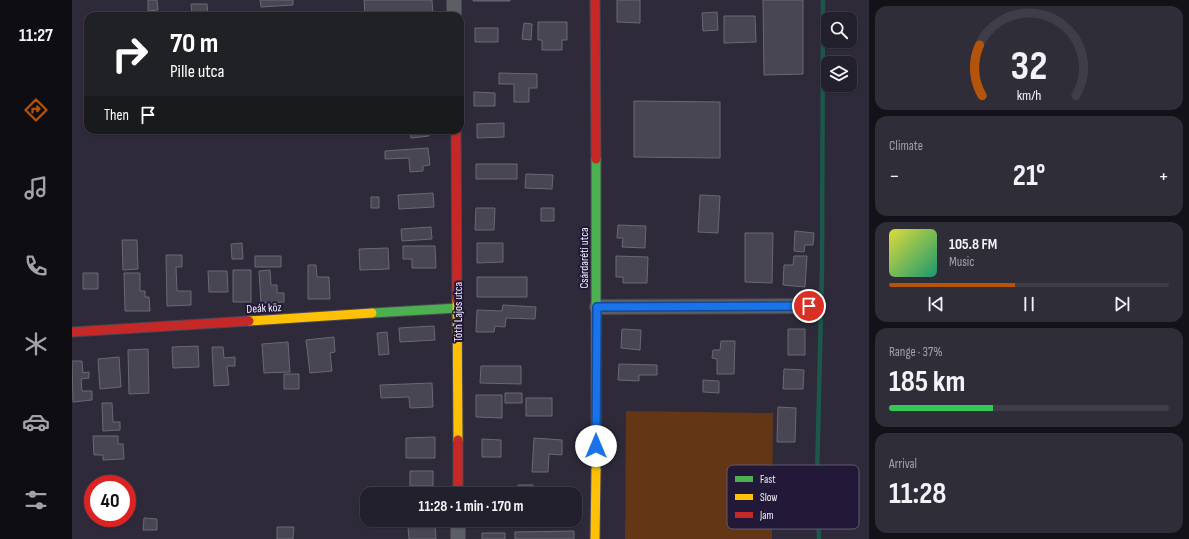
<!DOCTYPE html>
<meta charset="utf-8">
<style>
body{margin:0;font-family:"Sofia Sans Condensed",sans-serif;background:#2e2d38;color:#f1f3f6;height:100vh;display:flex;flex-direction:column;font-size:15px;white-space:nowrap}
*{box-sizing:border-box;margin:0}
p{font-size:13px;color:#a2a3a9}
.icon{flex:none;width:22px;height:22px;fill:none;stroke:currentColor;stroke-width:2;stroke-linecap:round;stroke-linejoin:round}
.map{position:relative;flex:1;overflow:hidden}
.details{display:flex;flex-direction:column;gap:6px;padding:6px;background:#131218;width:320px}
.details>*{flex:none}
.banner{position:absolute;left:12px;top:12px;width:380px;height:122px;border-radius:12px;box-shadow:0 1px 3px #0004,0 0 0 1px #3f3e48;background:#202124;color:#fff;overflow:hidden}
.tools{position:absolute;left:749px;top:12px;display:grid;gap:8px}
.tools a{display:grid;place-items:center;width:36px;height:36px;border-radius:8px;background:#22202c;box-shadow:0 1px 3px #0004,0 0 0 1px #3f3e48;font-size:20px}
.speed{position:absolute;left:12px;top:475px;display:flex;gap:8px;font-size:20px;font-weight:700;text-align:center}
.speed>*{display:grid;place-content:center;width:52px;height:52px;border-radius:50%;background:#22202c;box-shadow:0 1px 3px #0004,0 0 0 1px #3f3e48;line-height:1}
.speed .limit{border:6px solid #d22;background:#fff;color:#111}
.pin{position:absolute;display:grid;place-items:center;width:34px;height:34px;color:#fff;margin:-17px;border:2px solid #fff;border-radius:50%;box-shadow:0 1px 4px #0007}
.me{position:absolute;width:44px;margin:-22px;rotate:0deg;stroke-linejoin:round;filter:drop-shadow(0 0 3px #0008)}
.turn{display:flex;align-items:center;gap:14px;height:84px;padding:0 20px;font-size:18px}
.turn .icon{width:52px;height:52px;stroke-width:2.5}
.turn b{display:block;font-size:28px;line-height:34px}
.then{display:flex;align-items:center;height:38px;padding:0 20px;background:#0003;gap:8px;font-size:15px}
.big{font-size:30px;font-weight:700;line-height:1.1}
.details .card{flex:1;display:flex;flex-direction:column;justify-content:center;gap:6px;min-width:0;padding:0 14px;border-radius:12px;background:#2e2d38}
.details .dial{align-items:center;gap:0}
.dial svg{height:104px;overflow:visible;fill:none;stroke:#3f3e48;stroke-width:7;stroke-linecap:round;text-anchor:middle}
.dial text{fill:#f1f3f6;stroke:none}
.song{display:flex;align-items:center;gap:12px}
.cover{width:48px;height:48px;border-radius:6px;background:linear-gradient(135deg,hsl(60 70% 55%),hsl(160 70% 35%))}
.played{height:4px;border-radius:2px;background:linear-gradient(90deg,#b45309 45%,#3f3e48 45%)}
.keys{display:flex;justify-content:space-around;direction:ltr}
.heat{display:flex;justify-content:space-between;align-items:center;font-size:22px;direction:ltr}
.charge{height:6px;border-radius:3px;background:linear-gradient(90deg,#34c759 37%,#3f3e48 0)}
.trip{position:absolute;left:288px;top:487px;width:222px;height:40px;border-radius:12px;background:#22202c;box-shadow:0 1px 3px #0004,0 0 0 1px #3f3e48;font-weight:700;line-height:40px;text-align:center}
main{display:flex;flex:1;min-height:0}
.tab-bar{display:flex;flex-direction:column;width:72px;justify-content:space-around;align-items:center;background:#0e0d12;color:#a2a3a9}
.tab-bar .icon{width:28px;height:28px}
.tab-bar .current{color:#b45309}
.tab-bar b{font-size:18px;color:#f1f3f6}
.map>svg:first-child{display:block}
.green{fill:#633616}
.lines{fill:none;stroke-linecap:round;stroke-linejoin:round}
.stream{stroke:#1b574a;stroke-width:4.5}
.building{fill:#484653;stroke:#6b6876}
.street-casing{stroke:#4a4753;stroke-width:16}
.fast-casing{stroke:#4a4753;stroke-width:11}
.slow-casing{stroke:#4a4753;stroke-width:11}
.jam-casing{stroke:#4a4753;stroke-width:11}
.street{stroke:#5b5f65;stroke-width:14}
.fast{stroke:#4caf50;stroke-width:9}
.slow{stroke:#ffc107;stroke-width:9}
.jam{stroke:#c62828;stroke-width:9}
.route-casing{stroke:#114b97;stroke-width:10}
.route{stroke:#1a73e8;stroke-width:7}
.labels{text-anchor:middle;stroke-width:4;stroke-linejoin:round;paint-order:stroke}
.street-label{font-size:12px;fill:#f2f0fc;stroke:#211937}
.key{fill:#211937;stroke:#605a72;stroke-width:1}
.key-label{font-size:11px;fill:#f2f0fc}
</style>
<main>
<nav class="tab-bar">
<b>11:27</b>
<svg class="icon current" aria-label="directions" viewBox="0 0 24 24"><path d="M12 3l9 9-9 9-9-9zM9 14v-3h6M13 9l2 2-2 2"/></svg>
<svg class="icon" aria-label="music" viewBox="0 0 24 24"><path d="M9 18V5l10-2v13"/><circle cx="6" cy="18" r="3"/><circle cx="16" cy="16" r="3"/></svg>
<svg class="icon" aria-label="phone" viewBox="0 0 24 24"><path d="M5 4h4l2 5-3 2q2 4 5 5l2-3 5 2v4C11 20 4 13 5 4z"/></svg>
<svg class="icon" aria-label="climate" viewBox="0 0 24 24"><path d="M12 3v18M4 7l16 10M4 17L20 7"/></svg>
<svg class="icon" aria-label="car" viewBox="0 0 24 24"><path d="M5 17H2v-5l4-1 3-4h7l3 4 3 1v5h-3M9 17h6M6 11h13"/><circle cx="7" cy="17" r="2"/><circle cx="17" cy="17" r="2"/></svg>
<svg class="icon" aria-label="filters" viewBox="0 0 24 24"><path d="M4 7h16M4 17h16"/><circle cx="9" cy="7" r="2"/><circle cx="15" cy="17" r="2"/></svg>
</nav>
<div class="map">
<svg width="797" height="539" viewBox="0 0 797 539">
<rect width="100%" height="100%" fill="#2e2a3a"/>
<path class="green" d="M554,411L701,413L700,539H553Z"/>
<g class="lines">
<path class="stream" d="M747,539L745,477L750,270L751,0"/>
</g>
<path class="building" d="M76,0H85L86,10L76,11Z
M188,0H221V5L189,7Z
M292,0H360L361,16H341V12L293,14Z
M401,0H438V1H401Z
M545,0H568V23L545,22Z
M691,0H731V74L692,75Z
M119,4H135L136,16H120Z
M645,12L646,30L631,31L630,13Z
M652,16H683L684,42L652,43Z
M466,22H495V40H490V50H470V40H466Z
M452,23L460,24L459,40L450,39Z
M403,28H426V42H403Z
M427,73L465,74V88H457V102H442V84H427Z
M402,92L423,93V106H402Z
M562,101L648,102V158L562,157Z
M432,123V137L405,138V124Z
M338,130H357V136L339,138Z
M356,148L358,165L351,166V171L338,172L337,158L313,159V151Z
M404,164H445V179H404Z
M454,174L481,175L480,189L453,188Z
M361,193L362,207L327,209L326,195Z
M628,195L648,196L646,233L626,232Z
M299,197H307V208H299Z
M404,208H423L422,230H403Z
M469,208H482V221H469Z
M546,225L574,226L573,248L550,247L551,238H545Z
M359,227L360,239L330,241L329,229Z
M723,231L742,233L741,245H733L732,252L722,251Z
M673,233H701L700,283L673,282Z
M50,240H65L66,269L51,270Z
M170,243L171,259H160L159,244Z
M405,243H431V262L405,263Z
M331,246H363L364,268H340V259H331Z
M316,248L317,269L288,270L287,249Z
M94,255H110V267H104L105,291H119V305L95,306Z
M183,256H209V267H183Z
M544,256L576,257L575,283H551V277H544Z
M722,256H735L733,287L711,285L712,265H721Z
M236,265H244L245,277H257L258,299H236Z
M161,270H179V302H161Z
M198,270L199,285H205V293H212V302L189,303L187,271Z
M136,271H155L156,292H137Z
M11,273H26V289H11Z
M52,273H68V291H73V297H77L78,311H53Z
M405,277H455V297H405Z
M431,305L464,307L463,319L434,318L433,327L423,326L422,332H404L405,310L430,311Z
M362,326L363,340L328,342L327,328Z
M550,329L569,330L568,350L549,348Z
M716,329H733V355H716Z
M315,332L317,354L307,355L305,333Z
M262,337L263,352L258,353L260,371L238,373L234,340Z
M649,341H663L662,374H645V359L640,358L641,350H648Z
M216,342L218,372L192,373L190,344Z
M126,346L127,367L101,368L100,347Z
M140,347H151L152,358L163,357V366H155L157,385L142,386Z
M76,349L77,393L57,394L56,350Z
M47,357L49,387L28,389L26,359Z
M0,361H10L11,373L17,372V378L9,379L10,391H20V400L1,402Z
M547,364L585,365V375H567V381L546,380Z
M409,366H449V384L408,383Z
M712,369L732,370L731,389H711Z
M212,374H227V389H212Z
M631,380L647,381V393L631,392Z
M360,383L361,407L338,408L337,397L309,398L308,385Z
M433,393H450V403H433Z
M404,395H430V418L404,417Z
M454,398H480V416H454Z
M30,403H40L41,422H48V430L31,431Z
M706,407L724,408L723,442H705Z
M21,436H46V444H51L52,459L31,460V455H22Z
M363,437V458H334V438Z
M462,438L490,440V455L477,454L476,472H460Z
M410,439L429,440V457H410Z
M338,471H361V486H338Z
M446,485H461V490H480V494H446Z
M407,487H436L437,494H407Z
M72,518L85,519V530H71Z
M363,524L364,539H337L336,527Z
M205,527H222L221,539H205Z
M502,531V539H443V532Z
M410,533H433V539H410Z"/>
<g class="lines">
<g class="street-casing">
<path id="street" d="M382,0V16
M525,307L737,306
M386,520V539"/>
</g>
<g class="fast-casing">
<path id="fast" d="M300,313L386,308
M524,470V159"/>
</g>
<g class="slow-casing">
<path id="slow" d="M385,300L386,440
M177,321L300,313
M523,539L524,470"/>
</g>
<g class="jam-casing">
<path id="jam" d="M523,0L524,159
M384,130L385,300
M0,332L177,321
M386,440V494"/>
</g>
<use href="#street" class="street"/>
<use href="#fast" class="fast"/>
<use href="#slow" class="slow"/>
<use href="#jam" class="jam"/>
</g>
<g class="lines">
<g class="route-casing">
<path id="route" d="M524,446L525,307L737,306"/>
</g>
<use href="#route" class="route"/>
</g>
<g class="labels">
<g class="street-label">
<text transform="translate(512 258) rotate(-90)" y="4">Csárdaréti utca</text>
<text transform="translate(192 308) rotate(-3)" y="4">Deák köz</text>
<text transform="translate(386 312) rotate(-90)" y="4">Tóth Lajos utca</text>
</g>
</g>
<rect x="655" y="465" width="132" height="64" rx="6" class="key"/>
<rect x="663" y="476" width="18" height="6" fill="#4caf50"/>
<rect x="663" y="494" width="18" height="6" fill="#ffc107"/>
<rect x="663" y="512" width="18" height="6" fill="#c62828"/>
<g class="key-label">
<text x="688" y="483">Fast</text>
<text x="688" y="501">Slow</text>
<text x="688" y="519">Jam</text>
</g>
</svg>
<div class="tools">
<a><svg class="icon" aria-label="search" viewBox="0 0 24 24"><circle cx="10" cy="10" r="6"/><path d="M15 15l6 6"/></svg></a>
<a><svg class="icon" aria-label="layers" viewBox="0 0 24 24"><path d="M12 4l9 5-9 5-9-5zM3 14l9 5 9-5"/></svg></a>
</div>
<div class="speed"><div class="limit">40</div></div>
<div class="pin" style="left:737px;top:306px;background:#d93025"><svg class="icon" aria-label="arrive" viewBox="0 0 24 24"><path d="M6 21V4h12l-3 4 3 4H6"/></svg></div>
<svg class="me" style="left:524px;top:446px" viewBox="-20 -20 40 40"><circle r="19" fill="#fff"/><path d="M0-13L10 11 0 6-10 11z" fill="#1a73e8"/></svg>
<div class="trip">11:28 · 1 min · 170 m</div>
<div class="banner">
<div class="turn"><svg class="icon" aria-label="right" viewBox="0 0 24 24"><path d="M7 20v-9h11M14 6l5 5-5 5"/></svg><div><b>70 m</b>Pille utca</div></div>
<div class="then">Then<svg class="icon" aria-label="arrive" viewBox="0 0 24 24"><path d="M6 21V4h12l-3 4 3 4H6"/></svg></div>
</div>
</div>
<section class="details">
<div class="card dial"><svg viewBox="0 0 100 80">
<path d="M14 69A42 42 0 1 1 86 69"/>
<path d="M14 69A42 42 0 0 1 12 30" stroke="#b45309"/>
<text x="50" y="56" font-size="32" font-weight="700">32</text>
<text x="50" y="72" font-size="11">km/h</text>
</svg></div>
<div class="card"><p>Climate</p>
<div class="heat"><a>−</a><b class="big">21°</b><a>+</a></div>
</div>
<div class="card">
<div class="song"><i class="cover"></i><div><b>105.8 FM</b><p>Music</p></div></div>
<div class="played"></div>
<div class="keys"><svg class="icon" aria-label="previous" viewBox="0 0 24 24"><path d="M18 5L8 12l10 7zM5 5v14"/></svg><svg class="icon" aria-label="pause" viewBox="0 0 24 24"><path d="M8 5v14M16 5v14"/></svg><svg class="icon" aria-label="next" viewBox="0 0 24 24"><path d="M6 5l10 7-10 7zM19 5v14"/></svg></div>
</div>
<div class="card"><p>Range · 37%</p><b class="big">185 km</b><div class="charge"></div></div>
<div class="card"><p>Arrival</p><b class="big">11:28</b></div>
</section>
</main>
